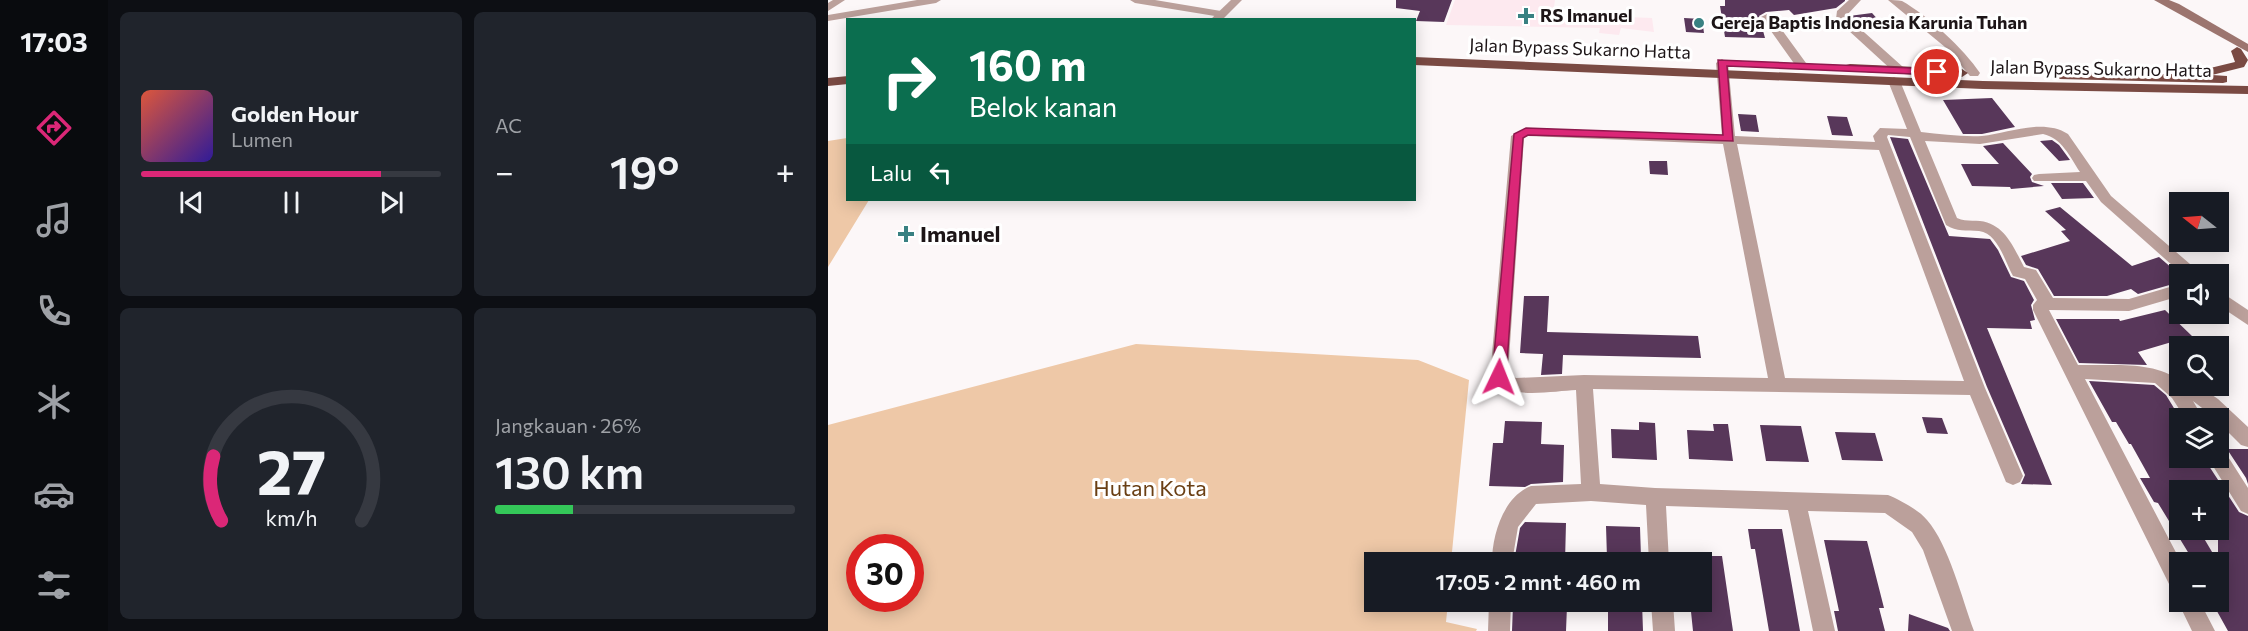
<!DOCTYPE html>
<html lang="id">
<meta charset="utf-8">
<style>
body{margin:0;font-family:Commissioner,sans-serif;background:#20242c;color:#f1f3f6;height:100vh;display:flex;flex-direction:column;font-size:22px;white-space:nowrap}
*{box-sizing:border-box;margin:0}
p{font-size:20px;color:#9ea1a6}
.icon{flex:none;width:33px;height:33px;fill:none;stroke:currentColor;stroke-width:2;stroke-linecap:round;stroke-linejoin:round}
.map{position:relative;flex:1;overflow:hidden}
.drawer{display:flex;flex-direction:column;gap:12px;padding:12px;background:#0d0f14;width:720px}
.drawer>*{flex:none}
.banner{position:absolute;left:18px;top:18px;width:570px;height:183px;border-radius:0px;box-shadow:0 3px 15px #0003;background:#0b6e4f;color:#fff;overflow:hidden}
.needle{width:39px;rotate:287deg}
.fabs{position:absolute;left:1341px;top:192px;display:grid;gap:12px}
.fabs a{display:grid;place-items:center;width:60px;height:60px;border-radius:0px;background:#171b24;box-shadow:0 3px 15px #0003;font-size:30px}
.speed{position:absolute;left:18px;top:534px;display:flex;gap:12px;font-size:30px;font-weight:700;text-align:center}
.speed>*{display:grid;place-content:center;width:78px;height:78px;border-radius:50%;background:#171b24;box-shadow:0 3px 15px #0003;line-height:1}
.speed .limit{border:9px solid #d22;background:#fff;color:#111}
.pin{position:absolute;display:grid;place-items:center;width:51px;height:51px;color:#fff;margin:-26px;border:3px solid #fff;border-radius:50%;box-shadow:0 2px 6px #0007}
.me{position:absolute;width:66px;margin:-33px;rotate:2deg;stroke-linejoin:round;filter:drop-shadow(0 0 4px #0008)}
.turn{display:flex;align-items:center;gap:21px;height:126px;padding:0 24px;font-size:27px}
.turn .icon{width:78px;height:78px;stroke-width:2.5}
.turn b{display:block;font-size:42px;line-height:51px}
.then{display:flex;align-items:center;height:57px;padding:0 24px;background:#0003;gap:12px;font-size:22px}
.big{font-size:45px;font-weight:600;line-height:1.1}
.drawer .tile{flex:1;display:flex;flex-direction:column;justify-content:center;gap:9px;min-width:0;padding:0 21px;border-radius:9px;background:#20242c}
.drawer .dial{align-items:center;gap:0}
.dial svg{height:156px;overflow:visible;fill:none;stroke:#363941;stroke-width:7;stroke-linecap:round;text-anchor:middle}
.dial text{fill:#f1f3f6;stroke:none}
.song{display:flex;align-items:center;gap:18px}
.cover{width:72px;height:72px;border-radius:9px;background:linear-gradient(135deg,hsl(10 70% 55%),hsl(250 70% 35%))}
.played{height:6px;border-radius:3px;background:linear-gradient(90deg,#db2777 80%,#363941 80%)}
.keys{display:flex;justify-content:space-around;direction:ltr}
.heat{display:flex;justify-content:space-between;align-items:center;font-size:33px;direction:ltr}
.charge{height:9px;border-radius:4px;background:linear-gradient(90deg,#34c759 26%,#363941 0)}
.drawer .tiles{flex:1;display:grid;gap:12px;grid-template-columns:repeat(2,1fr)}
.trip{position:absolute;left:536px;top:552px;width:348px;height:60px;border-radius:0px;background:#171b24;box-shadow:0 3px 15px #0003;font-weight:600;line-height:60px;text-align:center}
main{display:flex;flex:1;min-height:0}
.tabs{display:flex;flex-direction:column;width:108px;justify-content:space-around;align-items:center;background:#090b0e;color:#9ea1a6}
.tabs .icon{width:42px;height:42px}
.tabs .active{color:#db2777}
.tabs b{font-size:27px;color:#f1f3f6}
.map>svg:first-child{display:block}
.built{fill:#fde9ef}
.green{fill:#eec8a7;fill-rule:evenodd}
.building{fill:#58375a}
.lines{fill:none;stroke-linecap:round;stroke-linejoin:round}
.minor{fill:#bba09b;fill-rule:evenodd}
.tertiary{fill:#bba09b;fill-rule:evenodd}
.secondary{fill:#9c756f;fill-rule:evenodd}
.trunk{fill:#7a4a43;fill-rule:evenodd}
.route{fill:#db2777;stroke:#8e194d;stroke-width:1.5}
.poi-dot{fill:#398182;stroke:#fff;stroke-width:2}
.labels{text-anchor:middle;stroke-width:6;stroke-linejoin:round;paint-order:stroke}
.far-poi-label{font-size:18px;font-weight:bold;fill:#1d1517;stroke:#fff;text-anchor:start}
.far-street-label{font-size:18px;fill:#1d1517;stroke:#fff}
.poi-label{font-size:22px;font-weight:bold;fill:#1d1517;stroke:#fff;text-anchor:start}
.park-label{font-size:22px;fill:#6a3f14;stroke:#fff}
</style>
<main>
<nav class="tabs">
<b>17:03</b>
<svg class="icon active" aria-label="directions" viewBox="0 0 24 24"><path d="M12 3l9 9-9 9-9-9zM9 14v-3h6M13 9l2 2-2 2"/></svg>
<svg class="icon" aria-label="music" viewBox="0 0 24 24"><path d="M9 18V5l10-2v13"/><circle cx="6" cy="18" r="3"/><circle cx="16" cy="16" r="3"/></svg>
<svg class="icon" aria-label="phone" viewBox="0 0 24 24"><path d="M5 4h4l2 5-3 2q2 4 5 5l2-3 5 2v4C11 20 4 13 5 4z"/></svg>
<svg class="icon" aria-label="climate" viewBox="0 0 24 24"><path d="M12 3v18M4 7l16 10M4 17L20 7"/></svg>
<svg class="icon" aria-label="car" viewBox="0 0 24 24"><path d="M5 17H2v-5l4-1 3-4h7l3 4 3 1v5h-3M9 17h6M6 11h13"/><circle cx="7" cy="17" r="2"/><circle cx="17" cy="17" r="2"/></svg>
<svg class="icon" aria-label="filters" viewBox="0 0 24 24"><path d="M4 7h16M4 17h16"/><circle cx="9" cy="7" r="2"/><circle cx="15" cy="17" r="2"/></svg>
</nav>
<section class="drawer">
<div class="tiles">
<div class="tile">
<div class="song"><i class="cover"></i><div><b>Golden Hour</b><p>Lumen</p></div></div>
<div class="played"></div>
<div class="keys"><svg class="icon" aria-label="previous" viewBox="0 0 24 24"><path d="M18 5L8 12l10 7zM5 5v14"/></svg><svg class="icon" aria-label="pause" viewBox="0 0 24 24"><path d="M8 5v14M16 5v14"/></svg><svg class="icon" aria-label="next" viewBox="0 0 24 24"><path d="M6 5l10 7-10 7zM19 5v14"/></svg></div>
</div>
<div class="tile"><p>AC</p>
<div class="heat"><a>−</a><b class="big">19°</b><a>+</a></div>
</div>
<div class="tile dial"><svg viewBox="0 0 100 80">
<path d="M14 69A42 42 0 1 1 86 69"/>
<path d="M14 69A42 42 0 0 1 10 36" stroke="#db2777"/>
<text x="50" y="56" font-size="32" font-weight="700">27</text>
<text x="50" y="72" font-size="11">km/h</text>
</svg></div>
<div class="tile"><p>Jangkauan · 26%</p><b class="big">130 km</b><div class="charge"></div></div>
</div>
</section>
<div class="map">
<svg width="1420" height="631" viewBox="0 0 1420 631">
<rect width="100%" height="100%" fill="#fcf7f8"/>
<path class="built" d="M627,0H727L725,14L824,18L826,32L793,28L791,35L771,33L772,28L618,25Z"/>
<path class="green" d="M19,138L20,200H41L0,267V141Z
M308,344L590,360L641,380L623,562H546V602H620L618,622L649,629L648,631H0V425ZM32,548H82V598H32Z"/>
<path class="building" d="M568,0H624L616,22L588,21L592,11L568,8Z
M897,0H1017V1L1008,8L966,15L961,10L938,12L931,16L937,38L897,37L892,6H897Z
M1044,13L1055,25L1034,27L1021,16Z
M856,18L874,19L876,33L858,32Z
M1164,98L1187,127L1154,134H1135L1115,100Z
M910,114L928,115L931,132L913,131Z
M999,116L1019,117L1025,136L1004,135Z
M1062,137L1080,139L1121,236L1162,239L1170,250L1183,277L1196,281L1206,300L1203,305L1207,320L1202,321L1204,329L1159,328L1224,485L1193,484L1197,475L1159,387Z
M1224,140L1231,145L1242,160L1231,161L1212,141Z
M1175,143L1204,174L1202,177L1204,182L1216,186L1183,189L1182,187L1144,186L1133,164H1171L1155,146Z
M821,161H839L840,175L822,174Z
M1223,183H1255L1266,198L1234,199Z
M1232,207L1304,266L1331,257L1352,275V282L1310,294L1303,289L1279,296H1226L1210,269L1198,265L1193,256L1242,241L1233,231L1238,230L1217,211Z
M696,296H721L719,332L870,336L873,358L735,355L734,374L713,375L715,354L692,353Z
M1337,310L1364,336L1310,352L1319,365L1251,363L1228,319H1291L1292,321Z
M1261,381L1326,385L1338,395L1352,418V463H1379L1411,512L1420,516V631H1400L1385,604H1390V490H1352V530H1371L1390,562H1366L1330,503L1326,502L1312,478H1322L1303,444H1301L1288,422H1284Z
M1094,417L1114,418L1120,434L1099,433Z
M677,421L714,422L713,444L736,445L735,482L703,484L697,487L661,486L665,443H675Z
M811,422L827,423L829,460L784,458L783,429L811,430Z
M885,424H900L905,461L861,459L859,430L886,431Z
M932,425L973,426L981,462L938,461Z
M1007,432L1047,433L1055,461L1014,460Z
M1399,449H1420V484L1418,478Z
M697,522L738,523L737,562H686L692,528Z
M778,526L812,527L813,558H779Z
M920,529H954L972,631H941L927,549H923Z
M996,540L1039,541L1056,608H1051L1057,631H1010L1006,611H1011Z
M873,556H894L905,631H865L862,602H873Z
M780,602H814L815,631H780Z
M685,605L739,606L738,631H684Z
M1081,614L1120,628L1122,631H1080Z"/>
<g class="lines">
<path class="minor" d="M5,0H17L0,11V3Z
M89,0H113L108,3L0,21V15Z
M302,0H327L393,11L399,14L393,17L307,3Z
M1021,0H1033L1018,16L1075,67V73H1067L1008,19L1009,11Z
M1060,0C1064,0 1070,0 1074,1C1099,15 1136,49 1152,73L1150,76H1142L1117,47Z
M939,14L943,15L978,63V69H970L933,17Z
M894,59L900,63L907,136L1047,142L1045,136L1052,128L1079,129L1060,81L1066,77L1072,81L1093,132C1113,134 1134,137 1154,136C1181,133 1215,118 1240,134L1283,196L1369,270L1371,274H1354L1273,202L1258,181H1206L1204,178L1206,175L1211,174L1252,172C1242,157 1234,138 1215,134L1152,144L1097,141L1129,218C1137,222 1144,220 1152,221C1177,224 1186,248 1196,267L1208,270L1225,298L1301,299L1352,284V296L1301,311L1221,310L1250,365C1282,366 1326,360 1352,381V386H1371L1390,399L1420,427V447L1413,445L1390,422V418H1387L1365,401L1375,418H1357L1344,398L1327,383L1257,379L1353,562L1352,593L1344,590L1205,310V305L1209,300L1197,279L1185,276C1177,262 1170,233 1151,231C1138,230 1129,232 1118,225L1082,137L1060,135L1059,137L1157,388L1195,476L1192,482L1185,485L1178,482L1142,395L765,389L772,484L827,488L1060,495C1072,500 1091,510 1099,520C1121,545 1134,599 1146,631H1124L1095,550L1084,532L1057,513L980,511L1007,631H985L960,510L838,506L841,562H821L818,505L763,501L708,504L690,527L684,562H664C664,536 675,497 703,486L753,484L748,390C725,391 674,401 662,377L683,136L698,128L894,136L888,63ZM700,136L895,144L940,378L756,375L688,378L680,374L696,138ZM909,144L1051,150L1136,381L957,378Z
M1390,290L1420,310V325L1390,305Z
M1390,450L1397,452L1420,488V514L1413,511L1380,458H1390Z
M1352,599V602H1372L1387,631H1364L1350,602Z
M661,602H683L682,631H660Z
M823,602H845L847,631H825Z"/>
<path class="tertiary" d="M403,0H414L394,20H382Z"/>
<path class="secondary" d="M1326,0H1341L1351,4L1420,44V52Z"/>
<path class="trunk" d="M1409,47L1413,49L1420,60L1416,67L1384,75L1399,76V82L1395,83L1232,79L1226,75L1232,71L1373,75L1374,70L1407,62L1403,51Z
M586,57L1155,81L1420,86V94L1155,89L586,65Z
M1022,64L1134,69L1140,73L1134,77L1018,71V65Z
M20,76V84L0,86V78Z"/>
</g>
<path class="route" d="M890,60L1109,69L1114,72L1109,75L899,66L905,141L700,135L695,138L678,377L676,381H666L664,377L686,134L698,128L895,135Z"/>
<g class="poi-dot">
<path d="M695 7h6v6h6v6h-6v6h-6v-6h-6v-6h6z"/>
<circle cx="871" cy="23" r="6"/>
<path d="M75 225h6v6h6v6h-6v6h-6v-6h-6v-6h6z"/>
</g>
<g class="labels">
<g class="far-poi-label">
<text x="712" y="22">RS Imanuel</text>
<text x="883" y="29">Gereja Baptis Indonesia Karunia Tuhan</text>
</g>
<g class="far-street-label">
<text transform="translate(752 49) rotate(2)" y="6">Jalan Bypass Sukarno Hatta</text>
<text transform="translate(1273 69) rotate(1)" y="6">Jalan Bypass Sukarno Hatta</text>
</g>
<g class="poi-label">
<text x="92" y="242">Imanuel</text>
</g>
<g class="park-label">
<text x="322" y="496">Hutan Kota</text>
</g>
</g>
</svg>
<div class="fabs">
<a><svg class="needle" viewBox="-14 -14 28 28"><path d="M0-13l5 13h-10z" fill="#e53935"/><path d="M0 13l5-13h-10z" fill="#9ea1a6"/></svg></a>
<a><svg class="icon" aria-label="sound" viewBox="0 0 24 24"><path d="M4 9h4l5-4v14l-5-4H4zM17 9q2 3 0 6"/></svg></a>
<a><svg class="icon" aria-label="search" viewBox="0 0 24 24"><circle cx="10" cy="10" r="6"/><path d="M15 15l6 6"/></svg></a>
<a><svg class="icon" aria-label="layers" viewBox="0 0 24 24"><path d="M12 4l9 5-9 5-9-5zM3 14l9 5 9-5"/></svg></a>
<a>+</a>
<a>−</a>
</div>
<div class="speed"><div class="limit">30</div></div>
<div class="pin" style="left:1109px;top:72px;background:#d93025"><svg class="icon" aria-label="arrive" viewBox="0 0 24 24"><path d="M6 21V4h12l-3 4 3 4H6"/></svg></div>
<svg class="me" style="left:671px;top:377px" viewBox="-20 -20 40 40"><path d="M0-17L14 15 0 8-14 15z" fill="#db2777" stroke="#fff" stroke-width="4"/></svg>
<div class="trip">17:05 · 2 mnt · 460 m</div>
<div class="banner">
<div class="turn"><svg class="icon" aria-label="right" viewBox="0 0 24 24"><path d="M7 20v-9h11M14 6l5 5-5 5"/></svg><div><b>160 m</b>Belok kanan</div></div>
<div class="then">Lalu<svg class="icon" aria-label="left" viewBox="0 0 24 24"><path d="M17 20v-9H6M10 6l-5 5 5 5"/></svg></div>
</div>
</div>
</main>
